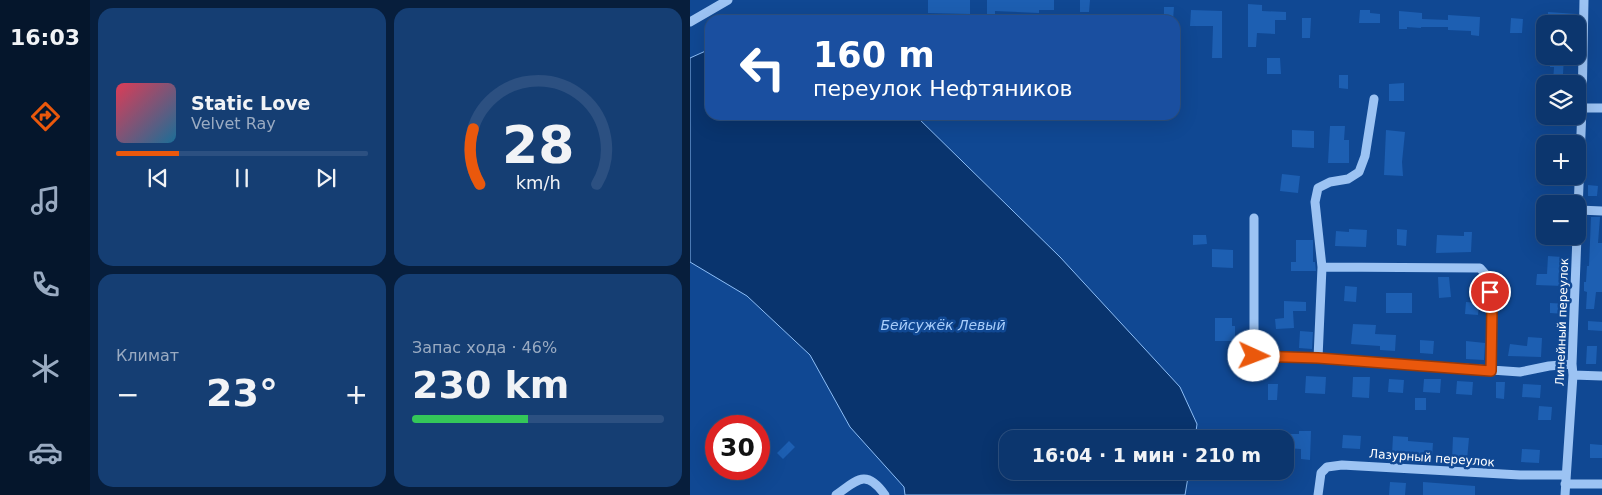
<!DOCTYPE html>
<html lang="ru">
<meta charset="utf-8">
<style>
body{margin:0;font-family:"DejaVu Sans",sans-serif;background:#153e73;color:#f1f3f6;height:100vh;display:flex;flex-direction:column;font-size:19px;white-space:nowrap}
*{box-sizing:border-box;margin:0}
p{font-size:16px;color:#9aabc2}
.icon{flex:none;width:28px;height:28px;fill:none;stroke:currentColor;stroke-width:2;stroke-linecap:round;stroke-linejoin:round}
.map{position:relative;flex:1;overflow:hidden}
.side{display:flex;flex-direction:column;gap:8px;padding:8px;background:#071e3c;width:600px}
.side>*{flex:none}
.hud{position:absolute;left:15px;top:15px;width:475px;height:105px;border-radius:15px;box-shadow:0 5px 20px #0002,0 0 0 1px #2c5081;background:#1a4fa0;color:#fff;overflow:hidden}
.controls{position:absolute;left:846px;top:15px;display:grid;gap:10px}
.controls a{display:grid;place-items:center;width:50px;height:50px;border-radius:10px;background:#0c366e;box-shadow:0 5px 20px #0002,0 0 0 1px #2c5081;font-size:25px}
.speed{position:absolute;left:15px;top:415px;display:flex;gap:10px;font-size:25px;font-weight:700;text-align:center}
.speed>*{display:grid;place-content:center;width:65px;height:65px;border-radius:50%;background:#0c366e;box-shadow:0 5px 20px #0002,0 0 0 1px #2c5081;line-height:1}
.speed .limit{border:8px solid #d22;background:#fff;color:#111}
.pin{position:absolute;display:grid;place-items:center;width:42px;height:42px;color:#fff;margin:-21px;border:2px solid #fff;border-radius:50%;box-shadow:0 1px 5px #0007}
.me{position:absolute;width:55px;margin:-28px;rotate:92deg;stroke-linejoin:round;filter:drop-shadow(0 0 4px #0008)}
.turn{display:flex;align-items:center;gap:18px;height:105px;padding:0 25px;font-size:22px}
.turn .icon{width:65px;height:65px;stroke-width:2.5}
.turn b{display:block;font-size:35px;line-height:42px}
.big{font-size:38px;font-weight:700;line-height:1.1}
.side .card{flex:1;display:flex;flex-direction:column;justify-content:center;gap:8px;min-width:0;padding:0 18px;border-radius:15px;background:#153e73}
.side .dial{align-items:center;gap:0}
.dial svg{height:130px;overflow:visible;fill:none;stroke:#2c5081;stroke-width:7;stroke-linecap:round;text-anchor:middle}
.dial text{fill:#f1f3f6;stroke:none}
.song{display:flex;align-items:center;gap:15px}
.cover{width:60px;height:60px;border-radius:8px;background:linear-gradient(135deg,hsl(350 70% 55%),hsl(200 70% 35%))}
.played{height:5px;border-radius:2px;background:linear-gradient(90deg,#ea580c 25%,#2c5081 25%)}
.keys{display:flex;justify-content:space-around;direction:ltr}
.heat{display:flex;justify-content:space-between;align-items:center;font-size:28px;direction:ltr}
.charge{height:8px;border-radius:4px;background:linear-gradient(90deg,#34c759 46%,#2c5081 0)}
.side .tiles{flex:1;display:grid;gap:8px;grid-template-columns:repeat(2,1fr)}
.trip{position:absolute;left:309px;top:430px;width:295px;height:50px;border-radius:15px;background:#0c366e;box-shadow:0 5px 20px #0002,0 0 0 1px #2c5081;font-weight:700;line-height:50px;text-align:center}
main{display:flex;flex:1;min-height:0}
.tab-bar{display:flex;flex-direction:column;width:90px;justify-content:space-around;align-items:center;background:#05162c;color:#9aabc2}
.tab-bar .icon{width:35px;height:35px}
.tab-bar .on{color:#ea580c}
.tab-bar b{font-size:22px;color:#f1f3f6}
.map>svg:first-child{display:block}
.water{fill:#09346e;stroke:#8dbef7}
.building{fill:#1d5fb2}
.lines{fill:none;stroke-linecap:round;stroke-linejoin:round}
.minor{stroke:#9cc3f3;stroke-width:9}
.route-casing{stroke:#983908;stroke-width:12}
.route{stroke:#ea580c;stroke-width:9}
.labels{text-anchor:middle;stroke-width:5;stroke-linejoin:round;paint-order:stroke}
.street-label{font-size:12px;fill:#fff;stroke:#104893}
.water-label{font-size:14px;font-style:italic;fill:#a8cdfa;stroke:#104893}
</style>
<main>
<nav class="tab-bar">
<b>16:03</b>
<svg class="icon on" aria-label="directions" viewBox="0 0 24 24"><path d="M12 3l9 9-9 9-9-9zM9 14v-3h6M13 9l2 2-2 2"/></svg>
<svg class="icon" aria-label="music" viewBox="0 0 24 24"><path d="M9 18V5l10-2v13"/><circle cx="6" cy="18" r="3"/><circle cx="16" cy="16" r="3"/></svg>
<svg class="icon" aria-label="phone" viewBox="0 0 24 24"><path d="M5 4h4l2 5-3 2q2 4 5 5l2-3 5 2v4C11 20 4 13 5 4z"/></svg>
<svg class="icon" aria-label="climate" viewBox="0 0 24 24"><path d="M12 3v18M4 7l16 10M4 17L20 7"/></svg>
<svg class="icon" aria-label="car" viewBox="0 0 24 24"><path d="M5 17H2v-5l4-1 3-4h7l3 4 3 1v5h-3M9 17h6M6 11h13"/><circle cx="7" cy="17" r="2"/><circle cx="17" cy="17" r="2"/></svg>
</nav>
<section class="side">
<div class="tiles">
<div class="card">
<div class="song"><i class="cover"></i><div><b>Static Love</b><p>Velvet Ray</p></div></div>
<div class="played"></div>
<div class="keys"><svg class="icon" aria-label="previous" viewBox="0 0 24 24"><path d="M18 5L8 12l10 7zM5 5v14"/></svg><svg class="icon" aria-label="pause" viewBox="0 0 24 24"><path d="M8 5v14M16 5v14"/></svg><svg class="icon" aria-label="next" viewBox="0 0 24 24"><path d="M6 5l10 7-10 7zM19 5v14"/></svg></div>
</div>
<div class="card dial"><svg viewBox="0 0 100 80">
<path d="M14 69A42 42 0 1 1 86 69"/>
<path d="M14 69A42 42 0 0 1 10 35" stroke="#ea580c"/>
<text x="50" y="56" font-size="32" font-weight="700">28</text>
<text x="50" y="72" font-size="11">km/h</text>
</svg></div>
<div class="card"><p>Климат</p>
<div class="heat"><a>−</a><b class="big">23°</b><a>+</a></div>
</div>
<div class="card"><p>Запас хода · 46%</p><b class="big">230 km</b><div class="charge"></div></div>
</div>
</section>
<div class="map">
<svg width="912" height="495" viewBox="0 0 912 495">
<rect width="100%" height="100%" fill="#104893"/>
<path class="water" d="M20,49V115H225L370,257L490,387L507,424L505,439H318V471H499L495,495H215L214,487L160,427L120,355L57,296L0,262V58Z"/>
<path class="building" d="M238,0H280V14L238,13Z
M297,0H364V10H349V13L305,11V14H297Z
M390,0H400L399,12H390Z
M558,4L572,5V11L596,12V20H585V34L567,33L566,47H558Z
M474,7H484L483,20H474Z
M501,10L532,11V58H522L523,26H500Z
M670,10H680V13L690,14V23H669Z
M709,11L732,13V19L758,20V15L790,17L789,36L781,35V31L758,30V27H731V28L717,27V29H709Z
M858,12L887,14V24H858Z
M612,18H621L620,38H612Z
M821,18L833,19L832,33H820Z
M860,56H874L873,74H876L875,83L863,82L864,67H860Z
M577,58H590L591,74H577Z
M649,75H658V89L649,88Z
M714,83V101H699V84Z
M640,126H655L654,140H659V163H638Z
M602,130L624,131V148L602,147Z
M696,130L715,132L712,162L713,176L694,175Z
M592,174L610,176L608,193L590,191Z
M898,185L908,186L907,196H898Z
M901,217H910L908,243H912V292H906L904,309H896L897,292L894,291V282H896L897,266H899Z
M659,229L677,230L676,247L645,246L646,231L659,232Z
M707,229L717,230L716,246L707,245Z
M774,232H782L781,252L746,253L747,235L774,236Z
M503,235H516L517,244L503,245Z
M606,240H623V262H625L626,271H601V262H606Z
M522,249L543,250V268L522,267Z
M858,256L872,257L870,275H873V286L846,285L847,274H857Z
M748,277H759L761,297L749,298Z
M655,286L667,287L666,302L654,301Z
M696,293H722V313H696Z
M594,301L616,302V311H603L604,328L586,329L585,319L594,318Z
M776,302L789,303L788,315L775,314Z
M860,303L877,304L876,314L860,313Z
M525,318H542V326H545V341H525Z
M898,321L912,322V331L898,330Z
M663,324L686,325L685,334L706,335L705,351L690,350V346L661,344Z
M610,331L623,332L622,349L609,348Z
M838,337L852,338L851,357L818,356L820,344L837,346Z
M730,340L744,341L743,354L730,353Z
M776,341L795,343L794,360L776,359Z
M897,346H907L906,364H896Z
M616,376L636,377L635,394L615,393Z
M663,377H680L679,398L662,397Z
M699,379L714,380L713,393L698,392Z
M734,379H751L750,393L733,392Z
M767,381L783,382L782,395L766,394Z
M806,382H815L814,399L806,398Z
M578,384H588L587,400H578Z
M833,384L851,385L850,398L832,397Z
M725,398H736V410H725Z
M849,406L862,407L861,420H848Z
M609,431H621L620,460L611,459V449L595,448V434H609Z
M653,435L671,436L670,449L652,448Z
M703,436L718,437V441L743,443L742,458L702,454Z
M763,437L779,438L777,460L762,459Z
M99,441L105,447L93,459L87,453Z
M900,444L912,445V458H900Z
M832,449L850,450L849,463L831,462Z
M700,482L716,483L715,495H699Z
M733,482L785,486V495H733Z"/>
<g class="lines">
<path class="minor" d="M0,22L38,0
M892,108H912
M889,210L912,211
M564,218V356L628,358L830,372L859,366L882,364
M632,267L790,268L798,277L802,306L801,371
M628,358L632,267L625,202L628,188L640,182L658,179L669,172L675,156L684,99
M883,375L912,376
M875,484H912
M146,495C167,480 176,468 195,495
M628,495L631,473L637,467L652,465L830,475H876
M875,495L883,375L882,364L892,108L894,0"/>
</g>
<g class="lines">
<g class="route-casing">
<path id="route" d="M564,356L628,358L801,371L802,306L800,292"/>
</g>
<use href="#route" class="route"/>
</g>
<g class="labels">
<g class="street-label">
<text transform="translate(872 322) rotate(-88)" y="4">Линейный переулок</text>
<text transform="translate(742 458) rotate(4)" y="4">Лазурный переулок</text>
</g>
<g class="water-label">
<text x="253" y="330">Бейсужёк Левый</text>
</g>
</g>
</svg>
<div class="controls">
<a><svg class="icon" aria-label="search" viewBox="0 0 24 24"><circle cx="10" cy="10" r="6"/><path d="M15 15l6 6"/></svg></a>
<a><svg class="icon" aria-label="layers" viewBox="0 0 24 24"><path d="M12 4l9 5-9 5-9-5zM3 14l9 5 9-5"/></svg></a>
<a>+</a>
<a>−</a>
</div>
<div class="speed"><div class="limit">30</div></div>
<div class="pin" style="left:800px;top:292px;background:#d93025"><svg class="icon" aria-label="arrive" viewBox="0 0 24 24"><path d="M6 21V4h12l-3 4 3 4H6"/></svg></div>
<svg class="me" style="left:564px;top:356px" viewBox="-20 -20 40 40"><circle r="19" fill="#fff"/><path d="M0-13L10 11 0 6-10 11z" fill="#ea580c"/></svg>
<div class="trip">16:04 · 1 мин · 210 m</div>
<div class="hud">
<div class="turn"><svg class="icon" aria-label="left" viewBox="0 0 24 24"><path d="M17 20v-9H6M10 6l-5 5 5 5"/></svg><div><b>160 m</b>переулок Нефтяников</div></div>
</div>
</div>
</main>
